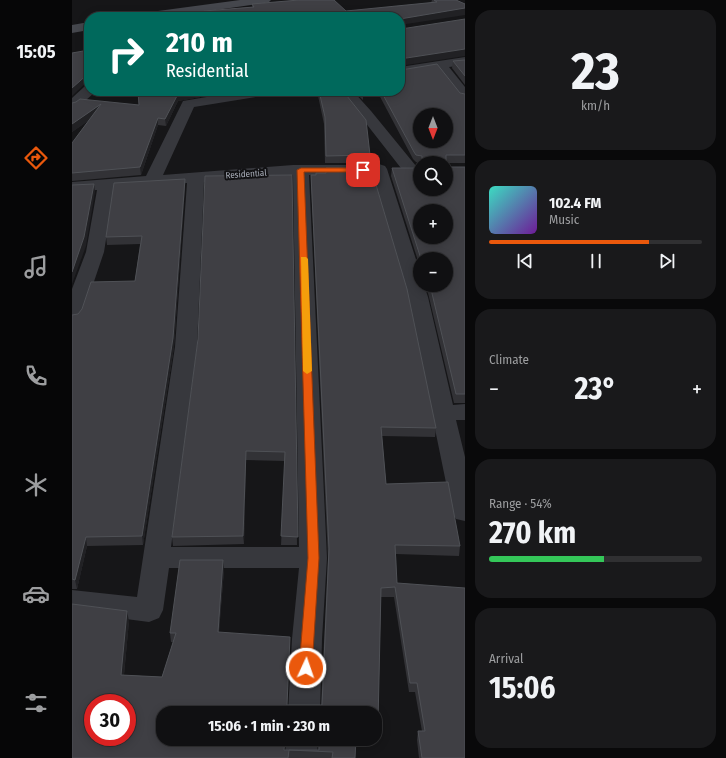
<!DOCTYPE html>
<meta charset="utf-8">
<style>
body{margin:0;font-family:"Fira Sans Condensed",sans-serif;background:#19191b;color:#f1f3f6;height:100vh;display:flex;flex-direction:column;font-size:15px;white-space:nowrap}
*{box-sizing:border-box;margin:0}
p{font-size:13px;color:#9c9d9f}
.icon{flex:none;width:22px;height:22px;fill:none;stroke:currentColor;stroke-width:2;stroke-linecap:round;stroke-linejoin:round}
.map{position:relative;flex:1;overflow:hidden}
.drawer{display:flex;flex-direction:column;gap:10px;padding:10px;background:#09090a;width:261px}
.drawer>*{flex:none}
.top-card{position:absolute;left:12px;top:12px;width:321px;height:84px;border-radius:16px;box-shadow:0 2px 10px #0003,0 0 0 1px #303032;background:#00695c;color:#fff;overflow:hidden}
.needle{width:26px;rotate:180deg}
.buttons{position:absolute;left:341px;top:108px;display:grid;gap:8px}
.buttons a{display:grid;place-items:center;width:40px;height:40px;border-radius:50%;background:#101012;box-shadow:0 2px 10px #0003,0 0 0 1px #303032;font-size:20px}
.speed{position:absolute;left:12px;top:694px;display:flex;gap:8px;font-size:20px;font-weight:700;text-align:center}
.speed>*{display:grid;place-content:center;width:52px;height:52px;border-radius:50%;background:#101012;box-shadow:0 2px 10px #0003,0 0 0 1px #303032;line-height:1}
.speed .limit{border:6px solid #d22;background:#fff;color:#111}
.pin{position:absolute;display:grid;place-items:center;width:34px;height:34px;color:#fff;margin:-17px;border-radius:8px;box-shadow:0 2px 6px #0006}
.me{position:absolute;width:44px;margin:-22px;rotate:3deg;stroke-linejoin:round;filter:drop-shadow(0 0 3px #0008)}
.turn{display:flex;align-items:center;gap:14px;height:84px;padding:0 16px;font-size:18px}
.turn .icon{width:52px;height:52px;stroke-width:2.5}
.turn b{display:block;font-size:28px;line-height:34px}
.big{font-size:30px;font-weight:700;line-height:1.1}
.drawer .tile{flex:1;display:flex;flex-direction:column;justify-content:center;gap:6px;min-width:0;padding:0 14px;border-radius:16px;background:#19191b}
.drawer .dial{align-items:center;gap:0}
.dial b{font-size:52px;line-height:1}
.song{display:flex;align-items:center;gap:12px}
.cover{width:48px;height:48px;border-radius:6px;background:linear-gradient(135deg,hsl(170 70% 55%),hsl(280 70% 35%))}
.played{height:4px;border-radius:2px;background:linear-gradient(90deg,#ea580c 75%,#303032 75%)}
.keys{display:flex;justify-content:space-around;direction:ltr}
.heat{display:flex;justify-content:space-between;align-items:center;font-size:22px;direction:ltr}
.charge{height:6px;border-radius:3px;background:linear-gradient(90deg,#34c759 54%,#303032 0)}
.trip{position:absolute;left:84px;top:706px;width:226px;height:40px;border-radius:16px;background:#101012;box-shadow:0 2px 10px #0003,0 0 0 1px #303032;font-weight:700;line-height:40px;text-align:center}
main{display:flex;flex:1;min-height:0}
.tabs{display:flex;flex-direction:column;width:72px;justify-content:space-around;align-items:center;background:#060607;color:#9c9d9f}
.tabs .icon{width:28px;height:28px}
.tabs .active{color:#ea580c}
.tabs b{font-size:18px;color:#f1f3f6}
.map>svg:first-child{display:block}
.lines{fill:none;stroke-linecap:round;stroke-linejoin:round}
.minor{fill:#37383d;fill-rule:evenodd}
.secondary{fill:#45474d;fill-rule:evenodd}
.wall{fill:#323236}
.shaded-wall{fill:#212124}
.building{fill:#3f3f44;stroke:#4f5156;fill-rule:evenodd}
.route{fill:#ea580c;stroke:#983908}
.slow{fill:#f59e0b}
.labels{text-anchor:middle;stroke-width:4;stroke-linejoin:round;paint-order:stroke}
.far-street-label{font-size:9px;fill:#a8adb8;stroke:#111113}
</style>
<main>
<nav class="tabs">
<b>15:05</b>
<svg class="icon active" aria-label="directions" viewBox="0 0 24 24"><path d="M12 3l9 9-9 9-9-9zM9 14v-3h6M13 9l2 2-2 2"/></svg>
<svg class="icon" aria-label="music" viewBox="0 0 24 24"><path d="M9 18V5l10-2v13"/><circle cx="6" cy="18" r="3"/><circle cx="16" cy="16" r="3"/></svg>
<svg class="icon" aria-label="phone" viewBox="0 0 24 24"><path d="M5 4h4l2 5-3 2q2 4 5 5l2-3 5 2v4C11 20 4 13 5 4z"/></svg>
<svg class="icon" aria-label="climate" viewBox="0 0 24 24"><path d="M12 3v18M4 7l16 10M4 17L20 7"/></svg>
<svg class="icon" aria-label="car" viewBox="0 0 24 24"><path d="M5 17H2v-5l4-1 3-4h7l3 4 3 1v5h-3M9 17h6M6 11h13"/><circle cx="7" cy="17" r="2"/><circle cx="17" cy="17" r="2"/></svg>
<svg class="icon" aria-label="filters" viewBox="0 0 24 24"><path d="M4 7h16M4 17h16"/><circle cx="9" cy="7" r="2"/><circle cx="15" cy="17" r="2"/></svg>
</nav>
<div class="map">
<svg width="393" height="758" viewBox="0 0 393 758">
<rect width="100%" height="100%" fill="#161618"/>
<g class="lines">
<path class="minor" d="M393,57V65L377,67L393,87V100L388,99L365,69L328,75V67Z
M17,86V91H23L22,93L5,108L0,109V98L12,87Z
M170,91H203L201,94L196,95L122,107L91,175L221,165H284L290,167L292,170L290,173L284,175H237L255,558L250,639L248,713H216L220,639L227,568H97L91,610L87,618L77,622L0,612V590L65,597L103,347L115,183L42,189L32,252L10,317L7,321L0,323V289L14,252L25,190L0,192V182L74,176L111,101ZM221,175L227,547H99L125,347L132,182Z
M266,91H281L299,111L344,166L346,169L344,172L338,174L332,172L289,117Z
M307,164L313,166L315,169L348,272V285H352L356,297L381,405L393,404V420H384L393,457V521L384,519L380,512L336,297L299,169L301,166Z
M214,739H246L245,758H213Z"/>
<path class="secondary" d="M168,0H199L197,2L193,3L96,17H65L67,14L71,13Z
M17,22V30L0,33V25Z"/>
</g>
<path class="wall" d="M360,0H384L393,4V15L132,13V11L180,7V4L274,11L359,3Z
M393,60V85L380,68L381,61Z
M329,70L388,93L393,94V163H348V164L344,162L341,159L305,91H328Z
M66,91H162L106,101L94,126L86,125L69,175L0,181V143L17,120L0,132V103L67,105Z
M245,91H271L298,155V163H253L252,124Z
M282,91H291V100Z
M393,167V403H382L357,297L354,285H374V259H348V267L319,176L320,168Z
M244,173L364,428L363,437L310,436L314,484L388,546L387,556L324,554L325,583L393,758H347L345,740L346,731H350L343,692H337L322,597H309L306,723L304,732H303V713H91L212,750H246L247,739L283,758H0L57,621L52,675L90,677L101,642H99L98,633L152,570L147,632L215,705H249L256,558L239,183V175H244Z
M220,175L225,545H209L213,461L174,460L172,544L101,546L100,537Z
M113,187L102,347L71,545L15,546L5,589H0V315L6,314L63,281L68,244L35,245L34,237Z"/>
<path class="shaded-wall" d="M393,8V15L328,25V19Z
M393,49V56L328,66V59Z
M17,73V80L0,96V88Z
M122,91H162L106,101L94,126L93,119L106,94Z
M29,104L30,112L0,132V124Z
M86,118V125L69,175L68,167Z
M113,179V187L102,347L71,545L70,536Z
M22,184L23,192L14,246L0,284V272Z
M174,451V460L172,544L171,536Z
M14,537L15,546L5,589L3,580Z
M151,560L152,570L146,641V632Z
M55,611L57,621L51,684L49,675Z"/>
<path class="building" d="M227,0H262L274,11L365,2L362,0H384L393,4V8L328,19V17H104L133,13L132,11L182,7L180,4Z
M393,19V49L328,59V28L329,29Z
M17,50V73L0,88V53Z
M393,60V76L381,61Z
M365,64L388,93L393,94V155H374V163H350V156L344,155L342,152L309,91H328V69L329,70ZM348,115H374V141H348Z
M66,91H122L106,94L93,119L86,118L68,167L0,173V143L29,104L0,124V103L4,102L8,99L67,105Z
M247,91H271L294,120L298,155L254,156L253,117Z
M374,167H393V394H384L358,285H374V259H349L320,168H348V189H374ZM348,211H374V237H348Z
M254,168H299L335,289L364,428L309,427L314,484L376,482L388,546L323,545L325,583L393,588V758H350L346,731H353L345,683H338L323,587L309,588L306,723H303V713H91V739H213L212,750H247V739H284L283,758H260L261,752L217,750L216,758H0V604L55,611L49,675L90,677L104,633H98L108,560H151L146,632L218,637L215,705H250L257,549L239,175H244V173H254ZM21,703H55V737H21Z
M220,175L226,537L209,536L213,452L174,451L171,536L100,537L126,339L133,176Z
M113,179L101,338L70,536L14,537L3,580L0,579V315L6,314L10,309L19,282L63,281L70,236L34,237L42,183Z
M22,184L12,237L0,272V185Z"/>
<path class="route" d="M229,168H291L294,170L291,172H232L247,558L240,668L238,672L234,674L229,672L227,668L236,558L225,170Z"/>
<path class="slow" d="M229,257H234L236,259L240,371L235,374L231,371Z"/>
<g class="labels">
<g class="far-street-label">
<text transform="translate(174 174) rotate(-4)" y="3">Residential</text>
</g>
</g>
</svg>
<div class="buttons">
<a><svg class="needle" viewBox="-14 -14 28 28"><path d="M0-13l5 13h-10z" fill="#e53935"/><path d="M0 13l5-13h-10z" fill="#9c9d9f"/></svg></a>
<a><svg class="icon" aria-label="search" viewBox="0 0 24 24"><circle cx="10" cy="10" r="6"/><path d="M15 15l6 6"/></svg></a>
<a>+</a>
<a>−</a>
</div>
<div class="speed"><div class="limit">30</div></div>
<div class="pin" style="left:291px;top:170px;background:#d93025"><svg class="icon" aria-label="arrive" viewBox="0 0 24 24"><path d="M6 21V4h12l-3 4 3 4H6"/></svg></div>
<svg class="me" style="left:234px;top:668px" viewBox="-20 -20 40 40"><circle r="17" fill="#ea580c" stroke="#fff" stroke-width="3"/><path d="M0-11L8 9 0 5-8 9z" fill="#fff"/></svg>
<div class="trip">15:06 · 1 min · 230 m</div>
<div class="top-card">
<div class="turn"><svg class="icon" aria-label="right" viewBox="0 0 24 24"><path d="M7 20v-9h11M14 6l5 5-5 5"/></svg><div><b>210 m</b>Residential</div></div>
</div>
</div>
<section class="drawer">
<div class="tile dial"><b>23</b><p>km/h</p></div>
<div class="tile">
<div class="song"><i class="cover"></i><div><b>102.4 FM</b><p>Music</p></div></div>
<div class="played"></div>
<div class="keys"><svg class="icon" aria-label="previous" viewBox="0 0 24 24"><path d="M18 5L8 12l10 7zM5 5v14"/></svg><svg class="icon" aria-label="pause" viewBox="0 0 24 24"><path d="M8 5v14M16 5v14"/></svg><svg class="icon" aria-label="next" viewBox="0 0 24 24"><path d="M6 5l10 7-10 7zM19 5v14"/></svg></div>
</div>
<div class="tile"><p>Climate</p>
<div class="heat"><a>−</a><b class="big">23°</b><a>+</a></div>
</div>
<div class="tile"><p>Range · 54%</p><b class="big">270 km</b><div class="charge"></div></div>
<div class="tile"><p>Arrival</p><b class="big">15:06</b></div>
</section>
</main>
